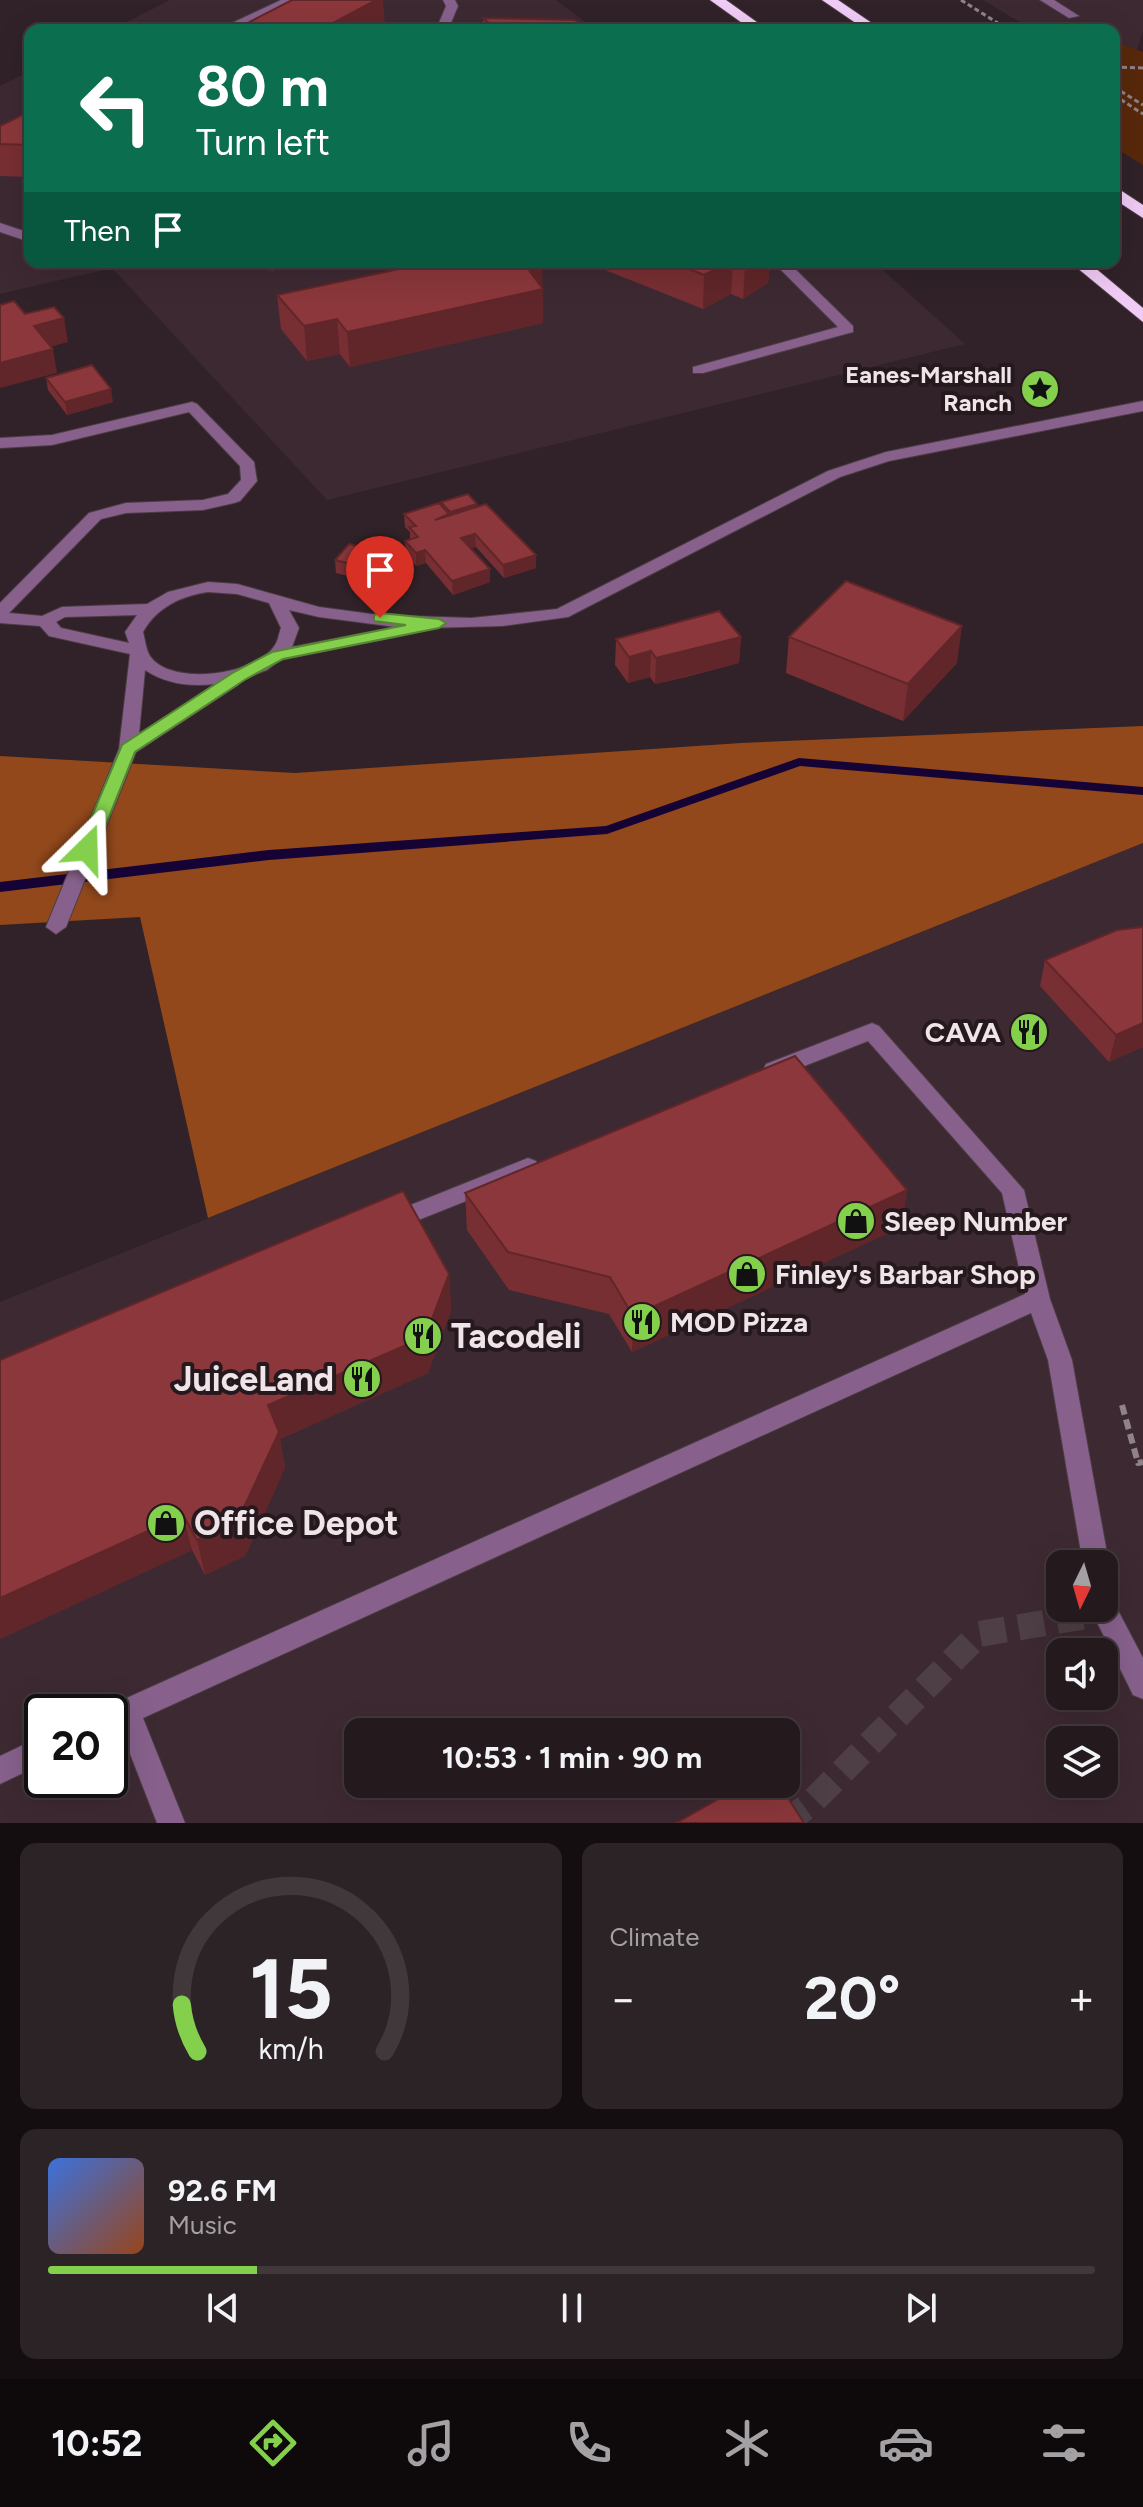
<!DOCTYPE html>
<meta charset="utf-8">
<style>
body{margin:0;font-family:Figtree,sans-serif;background:#2c2327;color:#f1f3f6;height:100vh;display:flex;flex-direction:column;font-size:30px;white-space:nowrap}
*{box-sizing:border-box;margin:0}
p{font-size:26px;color:#a3a1a4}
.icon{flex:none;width:44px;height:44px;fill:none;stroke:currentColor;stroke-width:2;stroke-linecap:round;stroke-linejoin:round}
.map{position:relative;height:1823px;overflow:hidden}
.sheet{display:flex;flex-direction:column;gap:20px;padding:20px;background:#140e10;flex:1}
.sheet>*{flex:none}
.hud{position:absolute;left:24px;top:24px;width:1096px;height:244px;border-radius:16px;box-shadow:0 8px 32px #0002,0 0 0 2px #41383c;background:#0b6e4f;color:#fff;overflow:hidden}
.needle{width:52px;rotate:185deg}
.controls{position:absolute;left:1046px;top:1550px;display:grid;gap:16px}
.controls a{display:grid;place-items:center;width:72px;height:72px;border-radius:16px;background:#241a1e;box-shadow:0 8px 32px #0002,0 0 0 2px #41383c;font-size:40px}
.speed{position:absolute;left:24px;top:1694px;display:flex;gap:16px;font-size:40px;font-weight:700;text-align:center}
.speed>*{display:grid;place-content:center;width:104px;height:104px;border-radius:50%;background:#241a1e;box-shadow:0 8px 32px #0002,0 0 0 2px #41383c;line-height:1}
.speed .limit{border:4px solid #111;border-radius:12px;background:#fff;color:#111}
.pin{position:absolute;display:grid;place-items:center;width:68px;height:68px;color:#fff;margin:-82px -34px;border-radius:50% 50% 50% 0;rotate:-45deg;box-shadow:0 0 8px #0007}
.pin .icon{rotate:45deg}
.me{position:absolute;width:88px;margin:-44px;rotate:22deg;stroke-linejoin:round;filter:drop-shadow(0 0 6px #0008)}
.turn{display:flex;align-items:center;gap:28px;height:168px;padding:0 40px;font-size:36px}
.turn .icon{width:104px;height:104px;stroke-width:2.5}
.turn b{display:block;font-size:56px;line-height:68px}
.then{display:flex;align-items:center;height:76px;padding:0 40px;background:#0003;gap:16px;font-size:30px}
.big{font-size:60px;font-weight:700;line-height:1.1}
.sheet .widget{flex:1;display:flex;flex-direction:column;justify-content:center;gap:12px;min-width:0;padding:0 28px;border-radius:16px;background:#2c2327}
.sheet .dial{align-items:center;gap:0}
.dial svg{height:208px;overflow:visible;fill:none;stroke:#41383c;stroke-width:7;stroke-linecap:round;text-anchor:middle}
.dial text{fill:#f1f3f6;stroke:none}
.song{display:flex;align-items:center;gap:24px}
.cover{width:96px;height:96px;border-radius:12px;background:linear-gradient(135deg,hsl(220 70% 55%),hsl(20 70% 35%))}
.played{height:8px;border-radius:4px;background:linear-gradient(90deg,#84d04d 20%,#41383c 20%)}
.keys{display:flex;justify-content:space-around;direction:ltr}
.heat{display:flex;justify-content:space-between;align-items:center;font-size:44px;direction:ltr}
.sheet .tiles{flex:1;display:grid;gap:20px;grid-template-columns:1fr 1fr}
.widget:last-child{grid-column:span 2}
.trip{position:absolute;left:344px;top:1718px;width:456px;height:80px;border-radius:16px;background:#241a1e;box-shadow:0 8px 32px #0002,0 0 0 2px #41383c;font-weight:700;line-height:80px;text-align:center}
.tabs{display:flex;height:128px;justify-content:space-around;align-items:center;background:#0e0a0c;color:#a3a1a4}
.tabs .icon{width:56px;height:56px}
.tabs .selected{color:#84d04d}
.tabs b{font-size:36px;color:#f1f3f6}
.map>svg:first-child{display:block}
.built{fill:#3d2932;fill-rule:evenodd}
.green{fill:#58280b}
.forest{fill:#92481b}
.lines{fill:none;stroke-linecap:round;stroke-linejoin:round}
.stream{fill:#160335;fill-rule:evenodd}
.minor-tunnel{stroke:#4d3f45;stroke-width:26;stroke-dasharray:26 13;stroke-linecap:butt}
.minor-casing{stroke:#4b3d43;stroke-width:2}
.highway-casing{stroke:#4b3d43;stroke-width:2}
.path-far1{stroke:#8f8388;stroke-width:3;stroke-dasharray:5 3;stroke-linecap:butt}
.path{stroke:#8f8388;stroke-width:6;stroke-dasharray:10 5;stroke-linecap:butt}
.minor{fill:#87618c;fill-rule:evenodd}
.highway{fill:#f0cbf5;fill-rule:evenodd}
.wall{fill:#782f33}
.shaded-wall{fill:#612629}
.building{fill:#8b373b;stroke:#612629;stroke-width:2}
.route{fill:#84d04d;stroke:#568732;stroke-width:2}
.labels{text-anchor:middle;stroke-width:8;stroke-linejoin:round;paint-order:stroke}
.far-poi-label{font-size:24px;font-weight:bold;fill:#efe5e9;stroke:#26191e;text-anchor:end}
.poi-label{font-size:28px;font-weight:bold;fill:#efe5e9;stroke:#26191e;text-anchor:start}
.near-poi-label{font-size:34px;font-weight:bold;fill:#efe5e9;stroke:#26191e;text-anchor:start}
</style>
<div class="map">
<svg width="1143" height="1823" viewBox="0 0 1143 1823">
<rect width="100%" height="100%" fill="#302228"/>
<path class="built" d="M170,0H556L596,30H111Z
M983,0H1143V31L1137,50L1114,48V30H1033Z
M30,71V262H874L965,344L327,500L112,268L0,294V86Z
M1143,843V1823H0V1302ZM1060,1564H1104V1608H1060ZM1060,1652H1104V1696H1060ZM42,1712H110V1780H42ZM358,1732H786V1784H358ZM1060,1740H1104V1784H1060Z"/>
<path class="green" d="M1114,41L1143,52V165L1114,147Z"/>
<path class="forest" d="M1143,726V843L208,1218L140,917L0,925V756L295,773L741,743Z"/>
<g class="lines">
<path class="stream" d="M799,758L1143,787V795L800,766L607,834L269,860L0,892V882L269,850L606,826Z"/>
<path class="minor-tunnel" d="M784,1823L808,1806L979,1634L1104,1613"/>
<g class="minor-casing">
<path id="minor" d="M281,0H296C275,17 244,30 217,30Z
M443,0H455L458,6L448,30H436L446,6Z
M1040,0H1054L1079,16L1069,18Z
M0,223L30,233V242L0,232Z
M296,262L272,270L265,266L271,262Z
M773,262H788L853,326V332L703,373H693V367L838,327Z
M1143,401V411L889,461L840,477L568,617L502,626L424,628L415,633L280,660L267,670L240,680L238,685L136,752L66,927L56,934L46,927L119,749L130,654L49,636L40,626L0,623V603L89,513L126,503L203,500L228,494L241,480L240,466L189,412L52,445L0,448V438L52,435L192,402L197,404L254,462L257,481L240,501L234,503L203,510L126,513L101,519L9,613L42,616L62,607L147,604L168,592L208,582L237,584L319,607L379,615L471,618L557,609L828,471L886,452ZM208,592L237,594L269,603L281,628C279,633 278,641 275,645C257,675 171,687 150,656C146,650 145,639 143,632C157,607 181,596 208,592ZM289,610L319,617L396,627L292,647L299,628ZM137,615L125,632L129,643L61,628L56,622L65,617ZM145,670C166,684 190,687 215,684L139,734Z
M872,1023L879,1026L1024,1190L1050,1299L1072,1360L1109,1564L1105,1572L1104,1564H1083L1048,1360L1031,1313L143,1718L185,1823H157L120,1728L110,1732V1712H99L100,1710L1025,1294L1002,1193L868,1041L774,1078L766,1076L763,1070L766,1064Z
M528,1158L536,1161L539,1167L536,1173L391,1231L383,1228L380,1222L383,1216Z
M1104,1596L1112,1599L1143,1658V1699L1133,1695L1090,1608H1104Z
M42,1736V1764L0,1784V1756Z"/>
</g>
<g class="highway-casing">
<path id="highway" d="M710,0H726L768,30H752Z
M822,0H838L882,30H866Z
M1114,186L1143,205V218L1114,199Z
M1070,262H1088L1143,308V322Z"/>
</g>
<path class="path-far1" d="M961,0L1009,30
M1114,67L1143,68
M1114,87L1143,105
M1114,95L1143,114"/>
<path class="path" d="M1122,1405L1138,1463L1143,1462"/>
<use href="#minor" class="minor"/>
<use href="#highway" class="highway"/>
</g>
<path class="wall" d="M483,18L589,30H483Z
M30,111V177L0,176V126Z
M585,262H770L768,283L743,299L731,294L703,309Z
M542,266L543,323L350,367L340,354L307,361L281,329L277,295Z
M46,378L113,402L67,415L48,390Z
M441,502L477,504V507L536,568L504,578L476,547L471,548L490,569V582L453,595L426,563L416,566L406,554L405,541L410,539V532L405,527L404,514L441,505Z
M375,550L376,564L363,580L336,573L335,560Z
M741,637L739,663L686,677L655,684L650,677L628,683L615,665L616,639Z
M789,637L957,663L903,721L786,673Z
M1143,927V1047L1109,1062L1040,986L1045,960Z
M907,1190L901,1227L632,1352L609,1314L509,1290L467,1230L465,1193Z
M449,1274L451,1311L428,1373L280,1439L285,1468L245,1556L205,1575L192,1550L0,1639Z"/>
<path class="shaded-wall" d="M376,0H383L385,26L378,30H320Z
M730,262H733L731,294L703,309L704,275Z
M747,262H770L768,283L743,299L745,265Z
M542,266L543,323L350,367L347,332L528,269Z
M64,318L68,342L39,350L34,326Z
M337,319L340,354L307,361L304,326Z
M53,349L57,373L0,388V363Z
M111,389L113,402L67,415L65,402Z
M477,504V517L451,525L450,512Z
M475,534L476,547L462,551L461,538Z
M375,550L376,564L363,580L362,567Z
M425,550L426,563L416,566V553Z
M536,555V568L504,578L503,565Z
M490,569V582L453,595L452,581Z
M962,626L957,663L903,721L908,684Z
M741,637L739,663L655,684L656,658Z
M651,651L650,677L628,683L629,657Z
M1143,1023V1047L1109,1062L1116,1035Z
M907,1190L901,1227L632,1352L633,1316Z
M449,1274L451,1311L428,1373L280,1439L285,1468L245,1556L205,1575L197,1540L268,1405Z
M183,1515L192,1550L0,1639V1598Z"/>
<path class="building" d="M292,0H376L320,30H234Z
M483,18L575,20L589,30H497Z
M30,111V145L0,144V126Z
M432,262H538L542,266L528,269L543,289L347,332L337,319L304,326L277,295Z
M671,262H730L704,275Z
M14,301L25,314L54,307L64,318L34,326L53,349L0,363V305Z
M92,365L111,389L65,402L46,378Z
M468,494L477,504L450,512L441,502Z
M439,503L449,514L435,520L486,504L536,555L503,565L475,534L461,538L490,569L452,581L425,550L416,553L405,541L418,537L409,527L416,526L404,514Z
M349,544L375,550L362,567L335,560Z
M846,581L962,626L908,684L789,637Z
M719,611L741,637L656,658L651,651L629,657L616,639Z
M1143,927V1023L1116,1035L1045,960L1117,930Z
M795,1056L907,1190L633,1316L610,1277L508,1252L465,1193Z
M403,1191L449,1274L425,1337L268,1405L279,1432L238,1520L197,1540L183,1515L0,1598V1360Z
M745,1784H779L804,1823H676Z"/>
<path class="route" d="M380,613L439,619L446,623L439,628L283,659L246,679L135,752L96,849L87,855L81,853L78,849L122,745L234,672L272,652L406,625L374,621V615Z"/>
<defs>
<g id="sight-disc" transform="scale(2)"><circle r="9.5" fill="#84d04d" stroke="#26191e"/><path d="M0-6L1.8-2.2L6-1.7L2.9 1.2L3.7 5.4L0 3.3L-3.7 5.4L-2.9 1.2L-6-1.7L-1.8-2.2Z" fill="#111"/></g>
<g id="restaurant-disc" transform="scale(2)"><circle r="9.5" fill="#84d04d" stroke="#26191e"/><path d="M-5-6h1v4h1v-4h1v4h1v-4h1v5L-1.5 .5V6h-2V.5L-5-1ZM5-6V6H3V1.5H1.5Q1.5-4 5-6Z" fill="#111"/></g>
<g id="shop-disc" transform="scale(2)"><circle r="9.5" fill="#84d04d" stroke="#26191e"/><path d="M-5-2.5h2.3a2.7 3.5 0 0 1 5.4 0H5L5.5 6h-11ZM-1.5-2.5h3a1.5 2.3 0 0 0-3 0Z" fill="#111"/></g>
</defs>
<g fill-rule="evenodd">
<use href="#sight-disc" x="1040" y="389"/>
<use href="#restaurant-disc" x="1029" y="1032"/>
<use href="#shop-disc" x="856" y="1221"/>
<use href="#shop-disc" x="747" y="1274"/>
<use href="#restaurant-disc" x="642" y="1322"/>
<use href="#restaurant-disc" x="423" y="1336"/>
<use href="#restaurant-disc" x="362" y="1379"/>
<use href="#shop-disc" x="166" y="1523"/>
</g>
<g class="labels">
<g class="far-poi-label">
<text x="1012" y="383">Eanes-Marshall<tspan x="1012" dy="28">Ranch</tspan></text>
</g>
<g class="poi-label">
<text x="1001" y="1042" text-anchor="end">CAVA</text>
<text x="884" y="1231">Sleep Number</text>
<text x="775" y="1284">Finley's Barbar Shop</text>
<text x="670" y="1332">MOD Pizza</text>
</g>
<g class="near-poi-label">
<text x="451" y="1348">Tacodeli</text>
<text x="334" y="1391" text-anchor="end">JuiceLand</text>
<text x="194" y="1535">Office Depot</text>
</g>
</g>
</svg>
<div class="controls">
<a><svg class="needle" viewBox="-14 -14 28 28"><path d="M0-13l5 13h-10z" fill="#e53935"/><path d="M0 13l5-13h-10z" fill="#a3a1a4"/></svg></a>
<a><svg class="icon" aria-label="sound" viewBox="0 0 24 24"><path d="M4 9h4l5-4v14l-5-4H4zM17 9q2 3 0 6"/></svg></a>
<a><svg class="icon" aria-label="layers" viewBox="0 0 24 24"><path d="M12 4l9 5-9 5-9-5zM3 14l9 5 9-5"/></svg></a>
</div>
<div class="speed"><div class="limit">20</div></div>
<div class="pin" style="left:380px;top:618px;background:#d93025"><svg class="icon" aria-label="arrive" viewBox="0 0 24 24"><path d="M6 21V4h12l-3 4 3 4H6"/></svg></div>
<svg class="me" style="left:87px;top:849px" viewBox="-20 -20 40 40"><path d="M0-17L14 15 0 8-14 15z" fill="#84d04d" stroke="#fff" stroke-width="4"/></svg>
<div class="trip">10:53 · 1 min · 90 m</div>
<div class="hud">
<div class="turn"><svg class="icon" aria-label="left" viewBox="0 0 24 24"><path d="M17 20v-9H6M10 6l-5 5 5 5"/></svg><div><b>80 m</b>Turn left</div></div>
<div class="then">Then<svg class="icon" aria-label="arrive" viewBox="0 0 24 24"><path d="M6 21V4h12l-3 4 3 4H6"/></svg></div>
</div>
</div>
<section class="sheet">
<div class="tiles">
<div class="widget dial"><svg viewBox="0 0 100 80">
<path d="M14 69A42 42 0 1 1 86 69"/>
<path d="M14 69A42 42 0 0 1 8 51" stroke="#84d04d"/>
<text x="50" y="56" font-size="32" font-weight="700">15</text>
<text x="50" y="72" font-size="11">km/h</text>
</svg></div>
<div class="widget"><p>Climate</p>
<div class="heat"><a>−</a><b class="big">20°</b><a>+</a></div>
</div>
<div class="widget">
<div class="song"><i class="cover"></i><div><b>92.6 FM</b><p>Music</p></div></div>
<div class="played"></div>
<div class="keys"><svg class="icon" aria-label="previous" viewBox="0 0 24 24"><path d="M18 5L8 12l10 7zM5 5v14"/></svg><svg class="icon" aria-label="pause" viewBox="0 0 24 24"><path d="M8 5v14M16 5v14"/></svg><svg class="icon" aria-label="next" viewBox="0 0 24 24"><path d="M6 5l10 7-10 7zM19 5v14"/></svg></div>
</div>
</div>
</section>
<nav class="tabs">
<b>10:52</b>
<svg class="icon selected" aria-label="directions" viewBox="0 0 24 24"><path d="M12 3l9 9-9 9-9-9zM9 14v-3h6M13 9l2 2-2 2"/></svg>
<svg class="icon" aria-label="music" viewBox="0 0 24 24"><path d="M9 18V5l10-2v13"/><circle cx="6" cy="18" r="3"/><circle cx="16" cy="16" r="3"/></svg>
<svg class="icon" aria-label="phone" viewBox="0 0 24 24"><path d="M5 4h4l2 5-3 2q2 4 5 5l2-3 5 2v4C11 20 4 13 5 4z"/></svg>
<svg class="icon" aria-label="climate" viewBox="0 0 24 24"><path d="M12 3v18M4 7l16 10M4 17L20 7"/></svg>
<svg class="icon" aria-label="car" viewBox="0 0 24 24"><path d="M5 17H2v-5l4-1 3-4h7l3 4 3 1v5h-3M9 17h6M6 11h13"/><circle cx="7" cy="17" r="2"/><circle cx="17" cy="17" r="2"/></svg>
<svg class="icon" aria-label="filters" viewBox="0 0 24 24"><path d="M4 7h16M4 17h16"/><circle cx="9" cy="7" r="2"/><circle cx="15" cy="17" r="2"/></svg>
</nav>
